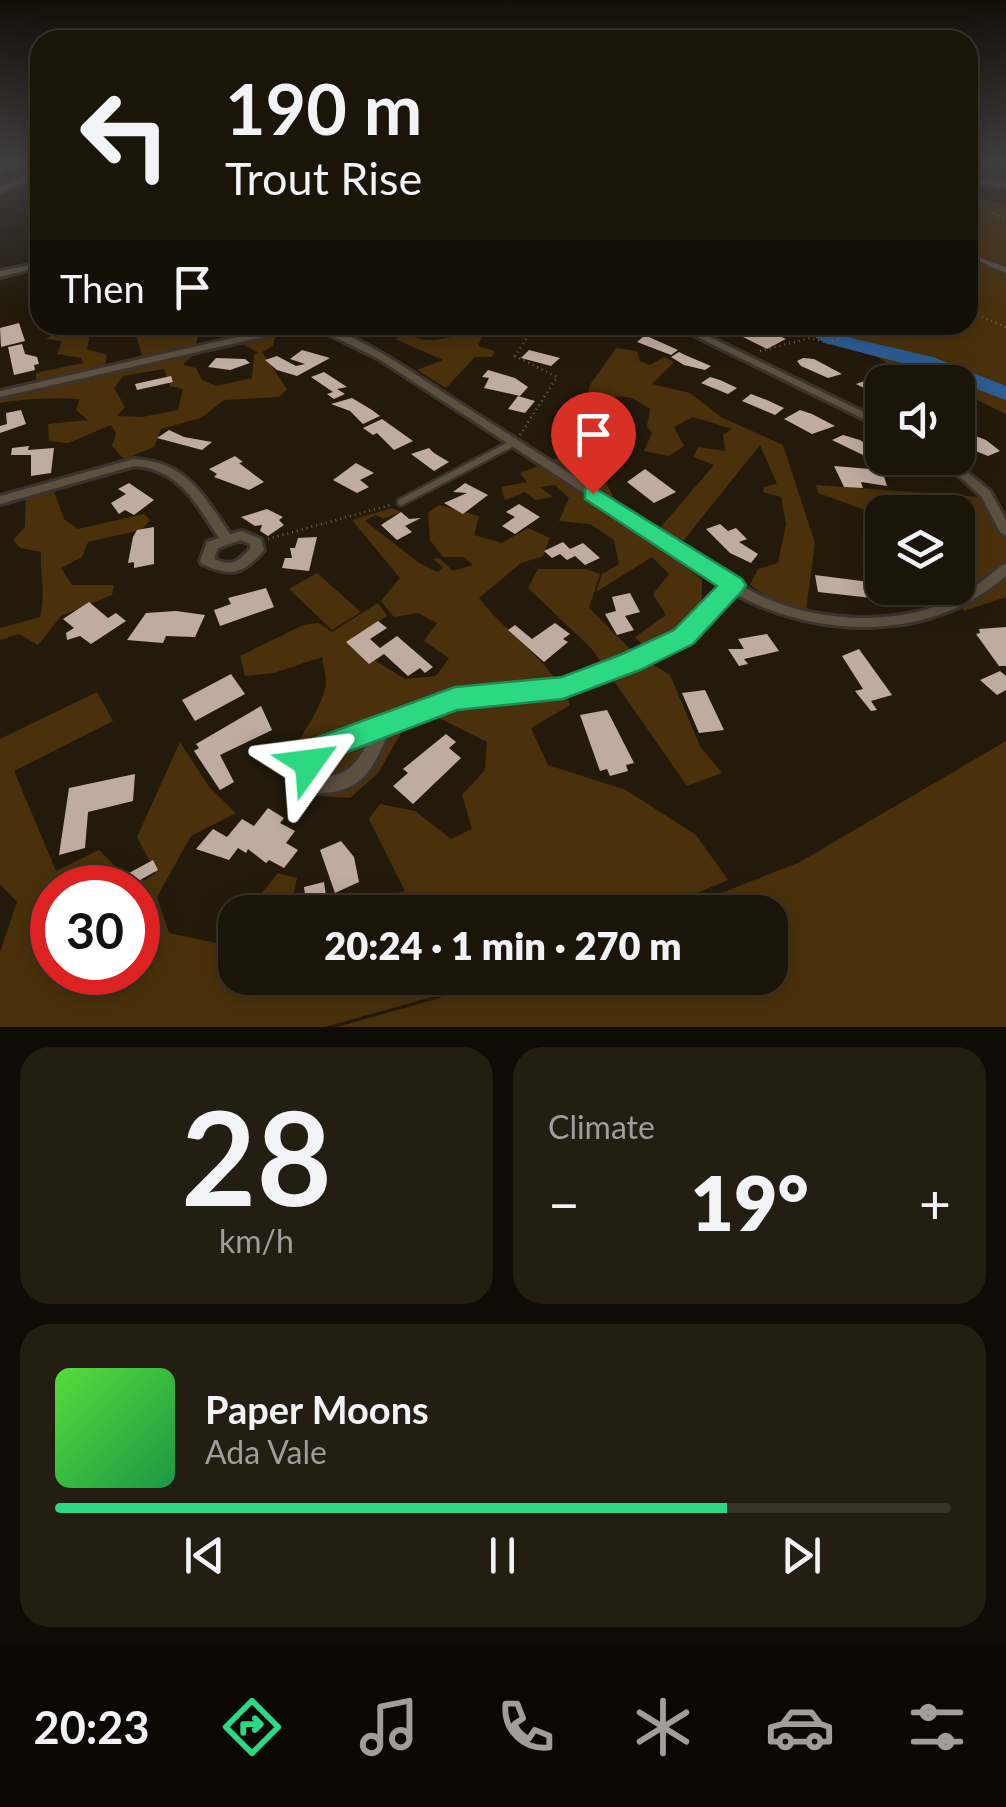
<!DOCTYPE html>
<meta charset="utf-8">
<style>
body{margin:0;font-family:Lato,sans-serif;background:#241d12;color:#f1f3f6;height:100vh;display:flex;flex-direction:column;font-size:38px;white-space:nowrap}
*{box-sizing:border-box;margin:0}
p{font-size:32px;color:#a09e9c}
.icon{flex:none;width:55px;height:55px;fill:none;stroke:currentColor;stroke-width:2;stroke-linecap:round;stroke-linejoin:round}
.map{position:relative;height:1027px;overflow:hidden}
.sheet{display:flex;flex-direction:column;gap:20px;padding:20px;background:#0f0b05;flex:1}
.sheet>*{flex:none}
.banner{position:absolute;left:30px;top:30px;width:948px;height:305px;border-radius:30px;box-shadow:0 5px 25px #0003,0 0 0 2px #39332a;background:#1b1409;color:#f1f3f6;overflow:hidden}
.fabs{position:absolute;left:865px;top:365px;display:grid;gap:20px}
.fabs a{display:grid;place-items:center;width:110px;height:110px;border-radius:20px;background:#1b1409;box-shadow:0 5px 25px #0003,0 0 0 2px #39332a;font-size:50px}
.speed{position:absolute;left:30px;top:865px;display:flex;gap:20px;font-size:50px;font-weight:700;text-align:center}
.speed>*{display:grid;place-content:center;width:130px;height:130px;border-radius:50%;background:#1b1409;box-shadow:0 5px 25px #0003,0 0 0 2px #39332a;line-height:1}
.speed .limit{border:15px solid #d22;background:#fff;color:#111}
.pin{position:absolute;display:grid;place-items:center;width:85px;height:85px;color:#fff;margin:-102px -42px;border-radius:50% 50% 50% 0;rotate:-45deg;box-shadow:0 0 10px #0007}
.pin .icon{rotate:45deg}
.me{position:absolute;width:110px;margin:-55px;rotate:59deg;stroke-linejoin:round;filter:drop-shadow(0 0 8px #0008)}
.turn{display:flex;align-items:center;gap:35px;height:210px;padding:0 30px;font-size:45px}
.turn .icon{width:130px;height:130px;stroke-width:2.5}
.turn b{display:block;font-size:70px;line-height:85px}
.then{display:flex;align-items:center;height:95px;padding:0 30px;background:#0003;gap:20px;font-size:38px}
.big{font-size:75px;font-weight:800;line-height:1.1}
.sheet .tile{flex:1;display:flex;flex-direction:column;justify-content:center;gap:15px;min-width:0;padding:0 35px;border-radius:30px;background:#241d12}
.sheet .dial{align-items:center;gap:0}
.dial b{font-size:130px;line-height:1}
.song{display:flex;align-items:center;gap:30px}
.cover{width:120px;height:120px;border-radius:15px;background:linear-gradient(135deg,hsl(110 70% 55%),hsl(140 70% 35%))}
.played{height:10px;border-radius:5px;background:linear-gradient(90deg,#2dd883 75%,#39332a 75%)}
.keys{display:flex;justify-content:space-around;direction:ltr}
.heat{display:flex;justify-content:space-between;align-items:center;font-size:55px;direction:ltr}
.sheet .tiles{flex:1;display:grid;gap:20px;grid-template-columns:1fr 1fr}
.tile:last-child{grid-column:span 2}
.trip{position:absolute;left:218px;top:895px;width:570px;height:100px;border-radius:30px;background:#1b1409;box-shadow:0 5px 25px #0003,0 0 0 2px #39332a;font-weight:800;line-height:100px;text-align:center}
.tabs{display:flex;height:160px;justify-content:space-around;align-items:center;background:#0b0804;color:#a09e9c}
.tabs .icon{width:70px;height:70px}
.tabs .active{color:#2dd883}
.tabs b{font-size:45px;color:#f1f3f6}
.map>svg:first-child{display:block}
.green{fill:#4a310b;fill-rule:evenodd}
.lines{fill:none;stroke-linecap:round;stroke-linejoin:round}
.river{fill:#2d5d93;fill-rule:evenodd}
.building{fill:#c0aba1}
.lane-far2-casing{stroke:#3b342e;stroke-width:6}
.lane-far1-casing{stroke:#3b342e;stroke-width:9}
.lane-casing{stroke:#3b342e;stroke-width:11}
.street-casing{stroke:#3b342e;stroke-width:6}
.path{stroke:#6e665a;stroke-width:2.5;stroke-dasharray:1 4;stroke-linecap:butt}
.lane-far2{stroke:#5c5041;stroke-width:4}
.lane-far1{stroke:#5c5041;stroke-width:5}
.lane{stroke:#5c5041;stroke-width:6}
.street{fill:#5c5041;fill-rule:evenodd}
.route{fill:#2dd883;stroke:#1d8c55;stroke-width:2.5}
</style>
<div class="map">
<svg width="1006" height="1027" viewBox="0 0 1006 1027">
<rect width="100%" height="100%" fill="#241a0c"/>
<path class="green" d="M975,197L1006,205V269L968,254V212L983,204Z
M968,258L1006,272V414L958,391V382C908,382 889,362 848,341C833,334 811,329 790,325H968Z
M65,325H130L91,329L87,349L107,355L105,366L142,355L136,335L162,333L163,327L173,326L178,335L198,337L192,356L183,365L196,368L202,380L216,386L252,378L254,355L259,353L234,340L227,325H316L314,331L275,337L273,346L262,352L287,389L279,397L224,400L201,418L161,429L154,447L124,459L112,446L116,433L111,425L68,443L49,441L48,424L88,420L76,410L80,399C62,397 18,399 0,403V397L36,388V373L83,363L81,358L57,354L62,341L46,339ZM164,369L170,386L183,389L178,410L142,417L117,416L125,407L114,388L123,376Z
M484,332L478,346L495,351L492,357H475L446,388L417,370L443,360L395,339L408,334C432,349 458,331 484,332Z
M616,348L637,351L640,361L650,365L664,357L674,362L652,384L690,393L721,417L783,445L815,543L806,610L773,600L750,585L758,569L778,563L786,524L781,497L763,492L764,487L777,484L760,445L683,541L660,528L714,465L693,457L698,447L725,451L723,435L732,429L693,417L674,427L684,446L669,456L644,451L652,433L647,426L650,409L632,398L616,396L601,408L582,414L590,385Z
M563,456L599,465C620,524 653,543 702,579V605L680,629L645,648L635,637L666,615L653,594L669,574L652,557L596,592L602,574L619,564L614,540L590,524L559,521L569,498L555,485L540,487L553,497L535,500L525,492L505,500L501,487L527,482L520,473Z
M51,483L64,519L78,529L144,514L150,520L141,530L88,542L82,557L61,568L72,585H114L112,595L61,616L38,645L19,634L0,640V628L40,617C46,595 40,576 41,552L20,548L13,540L25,527L26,490Z
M816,485L981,497L1006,515V597L964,611L950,588H958V512H913L885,505L868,511L818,493Z
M439,505L479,516L474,535L502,543L528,528L550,538L543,556L521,563L479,598C507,635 553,662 570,705L531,728L548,765L626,790L696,835L728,880L652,912H355L365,904L405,891L369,819L380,804L415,811L451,839L472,829L462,795L485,770L487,742L437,717L404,728L378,773L350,798L305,795C280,737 311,738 325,689C328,680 323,666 322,657L274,673L245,676L240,656L303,625L318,623L332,632L378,603L387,616L347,643L405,679L436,676L449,658L424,641L437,623L418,613L394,617L381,601L400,578L352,520L392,508L401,512L384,519L375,515L365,521L419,563L438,572L443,567L433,559L439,558L453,571L473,565L464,557H443L430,540L428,513Z
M538,569H586L600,574L589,608L634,653L670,675L700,746L722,773L687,786L591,648L528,588Z
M317,573L361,612L332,630L289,589Z
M97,692L113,721L14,771L56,871L99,850L125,876L145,880L156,873L137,837L180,742L209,787L236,813L191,836L157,897L169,933L221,944L235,926V978H500L325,1027H0V952L17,902L0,884V739ZM52,888H138V972H52Z
M1006,741V1027H337L510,978H770V912H673L800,862Z
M278,873L297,878L290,912H246Z"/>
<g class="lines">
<path class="river" d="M794,325H819L855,339L933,357L1006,386V400L917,367L825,343Z"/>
</g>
<path class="building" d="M19,323L25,341L1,347L0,328Z
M176,325H224L226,329L181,335Z
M746,331L754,335L769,331L786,339L767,349L739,335Z
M643,337H649L678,350L671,355L637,342Z
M22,344L25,354L37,357L39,364L34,365L35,370L14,375L8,347Z
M302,350L330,358L297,376L277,370L265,360L277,356L296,366L305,364L290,359Z
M529,350L560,358L551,366L521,358Z
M679,352L685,355L711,366L705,370L684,365L671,357Z
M216,358L245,359L250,363L230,370L208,367Z
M803,358L814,359L842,374L828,378L801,366L797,361Z
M488,370L515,378L528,387L520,396L484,388L489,378L482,377Z
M324,372L347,387L337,389L345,394L334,399L327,394L333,392L311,377Z
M171,376L173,382L137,390L135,384Z
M710,377L720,380L737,388L728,394L701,383Z
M876,377L882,381V397L856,384Z
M751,394L767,400L784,408L775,415L742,401Z
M518,396L535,401L525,413L508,409Z
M352,398L372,410L380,416L363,424L350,411L331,404Z
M21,410L26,424L0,433V426L7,424L6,413Z
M800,410L812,414L835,426L812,434L784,419Z
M382,419L413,441L394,450L377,433L373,435L363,428Z
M958,429L986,440L1000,451L988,456L968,448L958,440Z
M169,430L184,437L212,442L202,450L157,438Z
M584,430L601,434L628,449L614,453L577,436Z
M843,435L860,440L876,451L865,456L832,440Z
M29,446L28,450L54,448L51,473L31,476V455H11L12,448Z
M429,448L434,453L449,462L434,471L411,454Z
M235,456L243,462L239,463L264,482L249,490L214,477L217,474L209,469Z
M356,463L374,473L360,480L369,487L357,493L333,480Z
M834,466L882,470L887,486L861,482L863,488L844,487Z
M645,469L676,492L654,503L627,482Z
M129,483L154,500L134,515L125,510L119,514L111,503L126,494L118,489Z
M465,483L488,495L463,514L444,503L467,493L453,492Z
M519,504L540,517L515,534L502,526L515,517L506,512Z
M267,509L283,517L279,520L284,525L268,536L260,531L262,525L255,526L241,517Z
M401,512L409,519L421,518L405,526L412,532L397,540L381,525Z
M720,524L728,531L736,528L747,539L739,542L758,554L751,563L730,553L706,529Z
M154,527V564L134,568V562L128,563L133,537L137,530Z
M882,527V548L878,554L863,547Z
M317,537L309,571L282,568L285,558H292L290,548H295L298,538Z
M563,542L570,549L583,543L600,558L585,565L575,556L567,560L560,554L552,558L544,551Z
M815,575L877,583L881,599L818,592Z
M266,588L274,607L220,626L214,610L231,604L228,598Z
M630,593L640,612L625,616L634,630L617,635L605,614L616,611L612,597Z
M89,602L108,618L116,613L126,621L91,644L80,636L67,640L66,633L74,628L63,619Z
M176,611L205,615L195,637L166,636L163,643L127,640L146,613Z
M378,621L387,628L370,639L380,648L397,636L433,667L425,673L420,668L408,676L384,654L369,664L346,642Z
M555,623L570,634L563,639L568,642L544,662L508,630L515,625L532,639Z
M1006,627V666H999L976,634L980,633L979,629Z
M767,634L779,651L744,659L748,664L739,666L728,649H744L738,639Z
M859,649L892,695L871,701L877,710L871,711L855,691L863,689L842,656Z
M1000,671L1006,676V690L997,695L980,680Z
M231,674L245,694L195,721L182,700Z
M705,690L724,730L699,733L682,693Z
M261,706L272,730L220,755L234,782L220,790L194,751L199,748L196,744Z
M607,710L634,763L626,765L628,771L610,776L607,769L600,771L580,715Z
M446,734L456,742L449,748L461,758L413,804L393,786L408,773L403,769Z
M135,774L133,801L88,812L85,848L59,855L69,788Z
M268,808L284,818L280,823L295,831L286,843L298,850L284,868L269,860L266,863L248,849L246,853L238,848L229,860L196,849L213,829L227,837L242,819L254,826Z
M341,841L354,857L359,882L335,893L320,850Z
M153,860L158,870L133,884L129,873Z
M324,882L327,903L307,908L304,887Z"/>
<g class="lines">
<g class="lane-far2-casing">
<path id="lane-far2" d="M0,170L16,164
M968,196L980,203L968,210
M968,255L997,266"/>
</g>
<g class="lane-far1-casing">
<path id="lane-far1" d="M990,264L1006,270"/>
</g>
<g class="lane-casing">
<path id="lane" d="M401,502L513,443"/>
</g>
<g class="street-casing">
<path id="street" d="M32,175L37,176L0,192V188Z
M968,178L1006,183V187L968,182Z
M40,263V267L0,277V271Z
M290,325H307L302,328L0,397V391Z
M310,325C344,325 409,370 438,389C502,431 567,471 631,512C674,539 714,573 759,595C815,622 894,627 951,600C970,592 985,579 1001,566L1006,564V576C930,642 819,640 733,593L689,641L635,667L563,694L455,705L391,728C375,762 367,791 323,793C309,793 304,790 297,777L303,758L315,744L380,718L455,693L562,682L625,659L679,633L723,587L645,533L379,359ZM371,736C357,764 349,777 316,777L315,775C320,750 349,745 371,736Z
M673,325H685L882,421V428Z
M939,458H950L990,491L1006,520V536L1000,532L981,496Z
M134,459C187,462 203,495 230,534L242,531L261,539L264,550C243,575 231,577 202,564L200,561L207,542L219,538C196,504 180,469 134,466L0,504V496ZM241,540L250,544V549C237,562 233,567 214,559L218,548Z"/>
</g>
<path class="path" d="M989,211L1006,220
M968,275L978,269
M968,311L1006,327
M760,351L810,338L828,343L840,339
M520,435L557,377L515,356L535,325
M268,539L390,505"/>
<use href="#lane-far2" class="lane-far2"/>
<use href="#lane-far1" class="lane-far1"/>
<use href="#lane" class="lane"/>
<use href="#street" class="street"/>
</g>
<linearGradient id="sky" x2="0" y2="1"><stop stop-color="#140e07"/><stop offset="0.53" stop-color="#3f3e40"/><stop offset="1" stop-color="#3f3e40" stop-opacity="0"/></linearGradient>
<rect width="1006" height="308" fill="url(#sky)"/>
<path class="route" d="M593,487L742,579L746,585L742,591L693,644L640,670L563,699L457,710L331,758C321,771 315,778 298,772L294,763L310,740L455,687L562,677L620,655L674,630L717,586L585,499V489Z"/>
</svg>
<div class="fabs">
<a><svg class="icon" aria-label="sound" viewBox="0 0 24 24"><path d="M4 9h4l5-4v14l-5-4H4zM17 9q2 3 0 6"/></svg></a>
<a><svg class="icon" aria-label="layers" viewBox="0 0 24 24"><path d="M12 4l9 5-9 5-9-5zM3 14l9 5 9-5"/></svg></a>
</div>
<div class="speed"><div class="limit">30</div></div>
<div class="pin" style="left:593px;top:494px;background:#d93025"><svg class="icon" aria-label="arrive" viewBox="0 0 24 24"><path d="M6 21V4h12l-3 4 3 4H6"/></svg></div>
<svg class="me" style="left:309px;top:763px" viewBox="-20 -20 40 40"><path d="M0-17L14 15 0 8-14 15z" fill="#2dd883" stroke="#fff" stroke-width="4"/></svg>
<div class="trip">20:24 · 1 min · 270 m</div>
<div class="banner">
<div class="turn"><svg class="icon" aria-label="left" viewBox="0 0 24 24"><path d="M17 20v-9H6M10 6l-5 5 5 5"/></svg><div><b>190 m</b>Trout Rise</div></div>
<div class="then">Then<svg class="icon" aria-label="arrive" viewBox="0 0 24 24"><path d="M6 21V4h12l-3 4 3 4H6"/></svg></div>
</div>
</div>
<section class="sheet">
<div class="tiles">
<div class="tile dial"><b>28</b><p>km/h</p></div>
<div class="tile"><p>Climate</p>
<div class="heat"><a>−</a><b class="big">19°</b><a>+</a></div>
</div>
<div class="tile">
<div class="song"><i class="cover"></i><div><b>Paper Moons</b><p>Ada Vale</p></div></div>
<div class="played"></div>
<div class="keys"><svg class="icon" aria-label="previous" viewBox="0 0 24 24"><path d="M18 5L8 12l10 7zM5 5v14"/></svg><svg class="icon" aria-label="pause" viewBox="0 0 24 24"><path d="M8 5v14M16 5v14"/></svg><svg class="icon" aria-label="next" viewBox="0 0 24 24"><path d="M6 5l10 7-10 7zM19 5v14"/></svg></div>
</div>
</div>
</section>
<nav class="tabs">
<b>20:23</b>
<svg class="icon active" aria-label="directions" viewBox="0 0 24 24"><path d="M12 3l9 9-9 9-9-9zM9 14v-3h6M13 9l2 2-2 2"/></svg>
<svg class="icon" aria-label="music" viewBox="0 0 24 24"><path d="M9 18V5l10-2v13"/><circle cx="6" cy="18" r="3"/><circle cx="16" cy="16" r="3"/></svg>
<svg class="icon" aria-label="phone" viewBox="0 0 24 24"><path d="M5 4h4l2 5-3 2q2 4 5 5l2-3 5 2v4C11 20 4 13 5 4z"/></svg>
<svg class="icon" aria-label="climate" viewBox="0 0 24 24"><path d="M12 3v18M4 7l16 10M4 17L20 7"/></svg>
<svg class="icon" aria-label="car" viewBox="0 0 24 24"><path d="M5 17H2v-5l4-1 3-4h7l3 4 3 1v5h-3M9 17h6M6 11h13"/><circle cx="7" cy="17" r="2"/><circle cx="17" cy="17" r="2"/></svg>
<svg class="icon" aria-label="filters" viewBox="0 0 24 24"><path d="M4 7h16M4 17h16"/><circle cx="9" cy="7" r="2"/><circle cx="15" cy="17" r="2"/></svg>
</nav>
